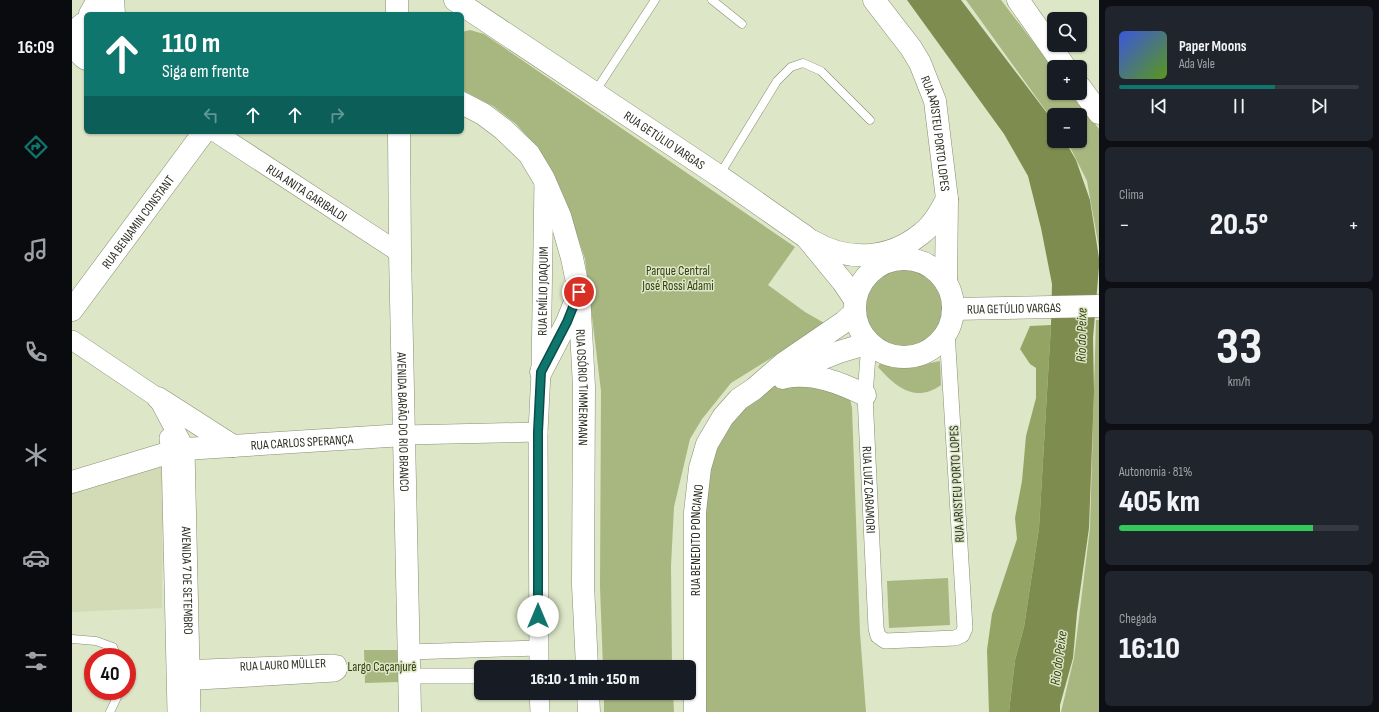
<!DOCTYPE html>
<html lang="pt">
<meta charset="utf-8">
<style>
body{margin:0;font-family:"Sofia Sans Condensed",sans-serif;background:#20242c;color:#f1f3f6;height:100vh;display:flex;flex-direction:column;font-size:15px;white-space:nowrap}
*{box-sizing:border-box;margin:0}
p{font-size:13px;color:#9ea1a6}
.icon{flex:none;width:22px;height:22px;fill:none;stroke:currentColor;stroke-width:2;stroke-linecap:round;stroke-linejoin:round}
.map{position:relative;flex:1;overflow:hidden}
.panel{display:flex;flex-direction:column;gap:6px;padding:6px;background:#0d0f14;width:280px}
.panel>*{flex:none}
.banner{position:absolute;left:12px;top:12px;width:380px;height:122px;border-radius:6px;box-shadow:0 1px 3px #0004;background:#0f766e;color:#fff;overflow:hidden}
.tools{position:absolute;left:975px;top:12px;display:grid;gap:8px}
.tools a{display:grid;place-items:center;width:40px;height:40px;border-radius:6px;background:#171b24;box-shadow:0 1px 3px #0004;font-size:20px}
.speed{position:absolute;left:12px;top:648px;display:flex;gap:8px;font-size:20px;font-weight:700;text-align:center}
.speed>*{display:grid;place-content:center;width:52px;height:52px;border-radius:50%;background:#171b24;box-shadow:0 1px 3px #0004;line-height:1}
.speed .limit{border:6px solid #d22;background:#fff;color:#111}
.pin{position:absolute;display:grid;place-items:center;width:34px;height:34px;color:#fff;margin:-17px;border:2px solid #fff;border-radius:50%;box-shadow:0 1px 4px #0007}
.me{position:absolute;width:44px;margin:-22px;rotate:0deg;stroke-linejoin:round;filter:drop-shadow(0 0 3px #0008)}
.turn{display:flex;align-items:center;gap:14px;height:84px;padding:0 12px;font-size:18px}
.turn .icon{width:52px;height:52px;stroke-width:2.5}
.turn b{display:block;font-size:28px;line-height:34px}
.lanes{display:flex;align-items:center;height:38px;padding:0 12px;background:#0003;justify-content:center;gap:20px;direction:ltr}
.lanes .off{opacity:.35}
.big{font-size:30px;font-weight:800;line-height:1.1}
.panel .card{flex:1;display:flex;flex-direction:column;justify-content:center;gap:6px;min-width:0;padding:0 14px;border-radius:6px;background:#20242c}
.panel .dial{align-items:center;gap:0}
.dial b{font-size:52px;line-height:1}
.song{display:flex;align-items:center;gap:12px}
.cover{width:48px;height:48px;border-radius:6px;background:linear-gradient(135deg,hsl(230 70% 55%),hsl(90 70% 35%))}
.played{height:4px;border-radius:2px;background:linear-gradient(90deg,#0f766e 65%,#363941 65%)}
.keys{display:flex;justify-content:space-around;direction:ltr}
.heat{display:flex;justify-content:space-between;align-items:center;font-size:22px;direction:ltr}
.charge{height:6px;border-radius:3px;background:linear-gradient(90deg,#34c759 81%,#363941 0)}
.trip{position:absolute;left:402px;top:660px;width:222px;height:40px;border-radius:6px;background:#171b24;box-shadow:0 1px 3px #0004;font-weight:800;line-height:40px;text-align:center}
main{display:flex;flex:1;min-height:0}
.tabs{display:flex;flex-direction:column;width:72px;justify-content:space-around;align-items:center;background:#090b0e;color:#9ea1a6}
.tabs .icon{width:28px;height:28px}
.tabs .selected{color:#0f766e}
.tabs b{font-size:18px;color:#f1f3f6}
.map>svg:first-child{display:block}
.built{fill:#d2dbb6}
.green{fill:#a8b680}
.forest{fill:#94a465}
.water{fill:#7e8d4f}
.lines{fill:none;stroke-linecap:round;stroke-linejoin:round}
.service-casing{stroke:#878f72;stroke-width:9}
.minor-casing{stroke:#878f72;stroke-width:16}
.tertiary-casing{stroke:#878f72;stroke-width:20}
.secondary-casing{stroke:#878f72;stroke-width:23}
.service{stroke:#fff;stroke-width:8}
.minor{stroke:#fff;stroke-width:15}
.tertiary{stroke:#fff;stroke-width:19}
.secondary{stroke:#fff;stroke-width:22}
.route-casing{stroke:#0a4d48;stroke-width:10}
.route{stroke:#0f766e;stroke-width:7}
.labels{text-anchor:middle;stroke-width:3;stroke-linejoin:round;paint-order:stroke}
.street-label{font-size:13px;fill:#2c2f23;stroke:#dde6c7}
.park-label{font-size:13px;fill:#343e0d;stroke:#dde6c7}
.water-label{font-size:14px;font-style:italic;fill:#374111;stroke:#dde6c7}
</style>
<main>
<nav class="tabs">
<b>16:09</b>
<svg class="icon selected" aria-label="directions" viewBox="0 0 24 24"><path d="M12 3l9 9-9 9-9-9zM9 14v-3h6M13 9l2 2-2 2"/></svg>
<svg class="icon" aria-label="music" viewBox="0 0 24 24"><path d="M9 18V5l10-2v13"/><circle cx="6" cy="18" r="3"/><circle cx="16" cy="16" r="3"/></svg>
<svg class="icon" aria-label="phone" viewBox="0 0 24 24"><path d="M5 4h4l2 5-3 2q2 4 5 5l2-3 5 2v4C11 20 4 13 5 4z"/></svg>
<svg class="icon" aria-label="climate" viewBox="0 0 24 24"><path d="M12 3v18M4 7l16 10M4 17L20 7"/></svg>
<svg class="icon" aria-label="car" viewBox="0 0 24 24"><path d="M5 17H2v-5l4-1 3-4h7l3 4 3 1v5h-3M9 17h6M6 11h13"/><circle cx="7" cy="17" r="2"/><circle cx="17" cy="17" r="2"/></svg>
<svg class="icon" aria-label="filters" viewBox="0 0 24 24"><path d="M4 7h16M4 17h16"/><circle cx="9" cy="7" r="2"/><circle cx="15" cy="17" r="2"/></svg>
</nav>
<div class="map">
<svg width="1027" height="712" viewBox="0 0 1027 712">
<rect width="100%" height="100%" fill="#dde6c7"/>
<path class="built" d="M91,461L90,608L0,612V491Z"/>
<path class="green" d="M894,0H929L982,69V93H1000L1027,129V248L1015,181L995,141H1008V115H982V122Z
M398,30L412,34L723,247L696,285L733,312L754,324L659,383L630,419L618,439L602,507L599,566L600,667H531L528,587L529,391L513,259L498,214L483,177L466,149L444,124L421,106L390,90V32Z
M792 308a39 39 0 1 1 78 0a39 39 0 1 1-78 0Z
M1024,320H1027V712H989L1002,658L1018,528Z
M868,361L869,385C843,404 823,386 806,367L809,362L844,366Z
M748,383L778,399L780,408L788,633L794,712H632L634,472L661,413L703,384Z
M876,578L878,625L817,628L815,581Z
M292,650H326L327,682L293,683Z
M532,693H601L602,712H532Z"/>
<path class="forest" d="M979,325L967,528L952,627L943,660L937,712H917L915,650L920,614L945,539L943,518L950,481L954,436L964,398V368L958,364L948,349L958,326Z"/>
<path class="water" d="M835,0H889L978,117L982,124V141H993L1004,160L1018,200L1027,258V267L1021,338L1022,392L1017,528L1005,613L1001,658L988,705V712H937L943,660L952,627L967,528L979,325L980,284L969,228L956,176L932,134Z"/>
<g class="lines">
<g class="service-casing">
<path id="service" d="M640,0L670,24
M523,92L583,0
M648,174L705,81L719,67L731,63L749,71L798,120
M0,639L24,641L41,647L45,657
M38,712L47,693V691"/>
</g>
<g class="minor-casing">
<g id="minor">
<path id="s1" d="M797,343L793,395L804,628L806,636L813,641L883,638L890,635L893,628L875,331"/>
<path d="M337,652L466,648"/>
<path id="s2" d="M108,668L261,662L266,663L268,668L267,671L263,674L109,683"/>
<path d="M338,676H409"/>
</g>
</g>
<g class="tertiary-casing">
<g id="tertiary">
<path id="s3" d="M143,132L328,253"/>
<path id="s4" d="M0,340L86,398L113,449L119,712"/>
<path d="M332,435L466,432"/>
<path d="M97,438L99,452L105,712"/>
<path id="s5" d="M467,667L466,432L469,372L472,181"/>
<path d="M467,693L468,712"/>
</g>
</g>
<g class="secondary-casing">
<g id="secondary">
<path d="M41,0L42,14"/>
<path d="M325,0V14"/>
<path id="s6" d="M383,0L647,176L734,237L771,282L783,300"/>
<path id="s7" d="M802,0L839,48L848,63L863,101L875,199L874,283"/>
<path d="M946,0L993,67"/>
<path d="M18,14L26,0"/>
<path d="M14,22C0,28 0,51 14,59"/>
<path d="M1008,87L1027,113"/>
<path id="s8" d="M390,103L411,114L431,129L457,154L472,179L488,216L500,258L507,292L512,387L511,585L515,667"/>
<path id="s9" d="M327,132L328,253L338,712"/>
<path d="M740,241C775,262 817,260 849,234C861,225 868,212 875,199"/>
<circle cx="832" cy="308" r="49"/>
<path id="s10" d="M881,309L1027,306"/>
<path id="s11" d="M0,310L132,132"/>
<path d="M469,372L495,322L505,297"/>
<path d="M714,377C741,372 769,383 793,395"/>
<path d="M711,378L734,365L767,352L797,343"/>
<path d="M86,398L161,446"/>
<path id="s12" d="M0,482L99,452L113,449L332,435"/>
<path d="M516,693L517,712"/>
<path id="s13" d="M623,712V512L628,468L635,444L651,417L667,399L682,389L712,363L772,322L783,312"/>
</g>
</g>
<use href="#service" class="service"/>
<use href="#minor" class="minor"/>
<use href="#tertiary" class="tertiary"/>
<use href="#secondary" class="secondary"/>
</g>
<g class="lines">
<g class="route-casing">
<path id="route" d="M466,616V432L469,372L495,322L507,292"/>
</g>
<use href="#route" class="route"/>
</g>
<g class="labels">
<g class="street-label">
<text dy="5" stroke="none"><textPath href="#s7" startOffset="151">RUA ARISTEU PORTO LOPES</textPath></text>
<text dy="5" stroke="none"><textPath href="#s6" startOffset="252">RUA GETÚLIO VARGAS</textPath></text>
<text dy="5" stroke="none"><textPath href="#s3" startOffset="110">RUA ANITA GARIBALDI</textPath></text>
<text dy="5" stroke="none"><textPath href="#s11" startOffset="110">RUA BENJAMIN CONSTANT</textPath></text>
<text dy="5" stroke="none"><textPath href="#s5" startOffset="376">RUA EMÍLIO JOAQUIM</textPath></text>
<text dy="5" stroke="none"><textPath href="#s10" startOffset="61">RUA GETÚLIO VARGAS</textPath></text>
<text dy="5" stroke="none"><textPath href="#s8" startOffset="328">RUA OSÓRIO TIMMERMANN</textPath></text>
<text dy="5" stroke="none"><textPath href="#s9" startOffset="290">AVENIDA BARÃO DO RIO BRANCO</textPath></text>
<text dy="5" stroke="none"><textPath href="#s12" startOffset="235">RUA CARLOS SPERANÇA</textPath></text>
<text transform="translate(884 484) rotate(-93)" y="5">RUA ARISTEU PORTO LOPES</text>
<text dy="5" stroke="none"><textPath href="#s1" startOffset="147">RUA LUIZ CARAMORI</textPath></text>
<text dy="5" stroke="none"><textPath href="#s13" startOffset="172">RUA BENEDITO PONCIANO</textPath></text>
<text dy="5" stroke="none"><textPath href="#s4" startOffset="293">AVENIDA 7 DE SETEMBRO</textPath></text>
<text dy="5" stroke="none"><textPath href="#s2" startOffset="103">RUA LAURO MÜLLER</textPath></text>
</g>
<g class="park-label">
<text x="606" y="275">Parque Central<tspan x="606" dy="15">José Rossi Adami</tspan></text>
<text x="310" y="671">Largo Caçanjurê</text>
</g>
<g class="water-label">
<text transform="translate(1009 335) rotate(-89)" y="5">Rio do Peixe</text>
<text transform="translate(986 658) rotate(-82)" y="5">Rio do Peixe</text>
</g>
</g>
</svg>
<div class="tools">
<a><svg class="icon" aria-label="search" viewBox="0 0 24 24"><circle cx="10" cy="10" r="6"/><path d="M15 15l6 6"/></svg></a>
<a>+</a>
<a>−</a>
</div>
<div class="speed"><div class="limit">40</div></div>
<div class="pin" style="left:507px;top:292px;background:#d93025"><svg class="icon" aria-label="arrive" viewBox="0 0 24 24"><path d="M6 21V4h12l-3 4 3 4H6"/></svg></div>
<svg class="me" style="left:466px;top:616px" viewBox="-20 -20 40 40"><circle r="19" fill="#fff"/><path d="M0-13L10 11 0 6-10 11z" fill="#0f766e"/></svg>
<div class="trip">16:10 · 1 min · 150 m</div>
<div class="banner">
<div class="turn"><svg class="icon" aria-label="ahead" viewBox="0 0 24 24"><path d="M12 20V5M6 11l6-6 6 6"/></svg><div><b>110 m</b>Siga em frente</div></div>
<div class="lanes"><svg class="icon off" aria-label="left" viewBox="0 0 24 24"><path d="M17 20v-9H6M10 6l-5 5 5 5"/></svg><svg class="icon" aria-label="ahead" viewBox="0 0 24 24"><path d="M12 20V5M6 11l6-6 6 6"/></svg><svg class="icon" aria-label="ahead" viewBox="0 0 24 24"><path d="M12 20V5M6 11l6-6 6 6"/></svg><svg class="icon off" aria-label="right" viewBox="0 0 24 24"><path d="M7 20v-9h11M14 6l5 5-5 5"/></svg></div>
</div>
</div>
<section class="panel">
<div class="card">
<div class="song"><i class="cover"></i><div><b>Paper Moons</b><p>Ada Vale</p></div></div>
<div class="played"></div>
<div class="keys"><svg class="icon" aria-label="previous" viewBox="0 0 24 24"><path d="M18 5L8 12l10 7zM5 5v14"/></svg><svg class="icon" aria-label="pause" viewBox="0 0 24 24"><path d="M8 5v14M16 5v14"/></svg><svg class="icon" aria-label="next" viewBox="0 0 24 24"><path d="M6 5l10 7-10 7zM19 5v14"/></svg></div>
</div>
<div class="card"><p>Clima</p>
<div class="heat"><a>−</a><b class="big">20.5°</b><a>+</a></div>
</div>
<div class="card dial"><b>33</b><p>km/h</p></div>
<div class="card"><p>Autonomia · 81%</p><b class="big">405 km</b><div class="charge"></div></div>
<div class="card"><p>Chegada</p><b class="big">16:10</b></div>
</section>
</main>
